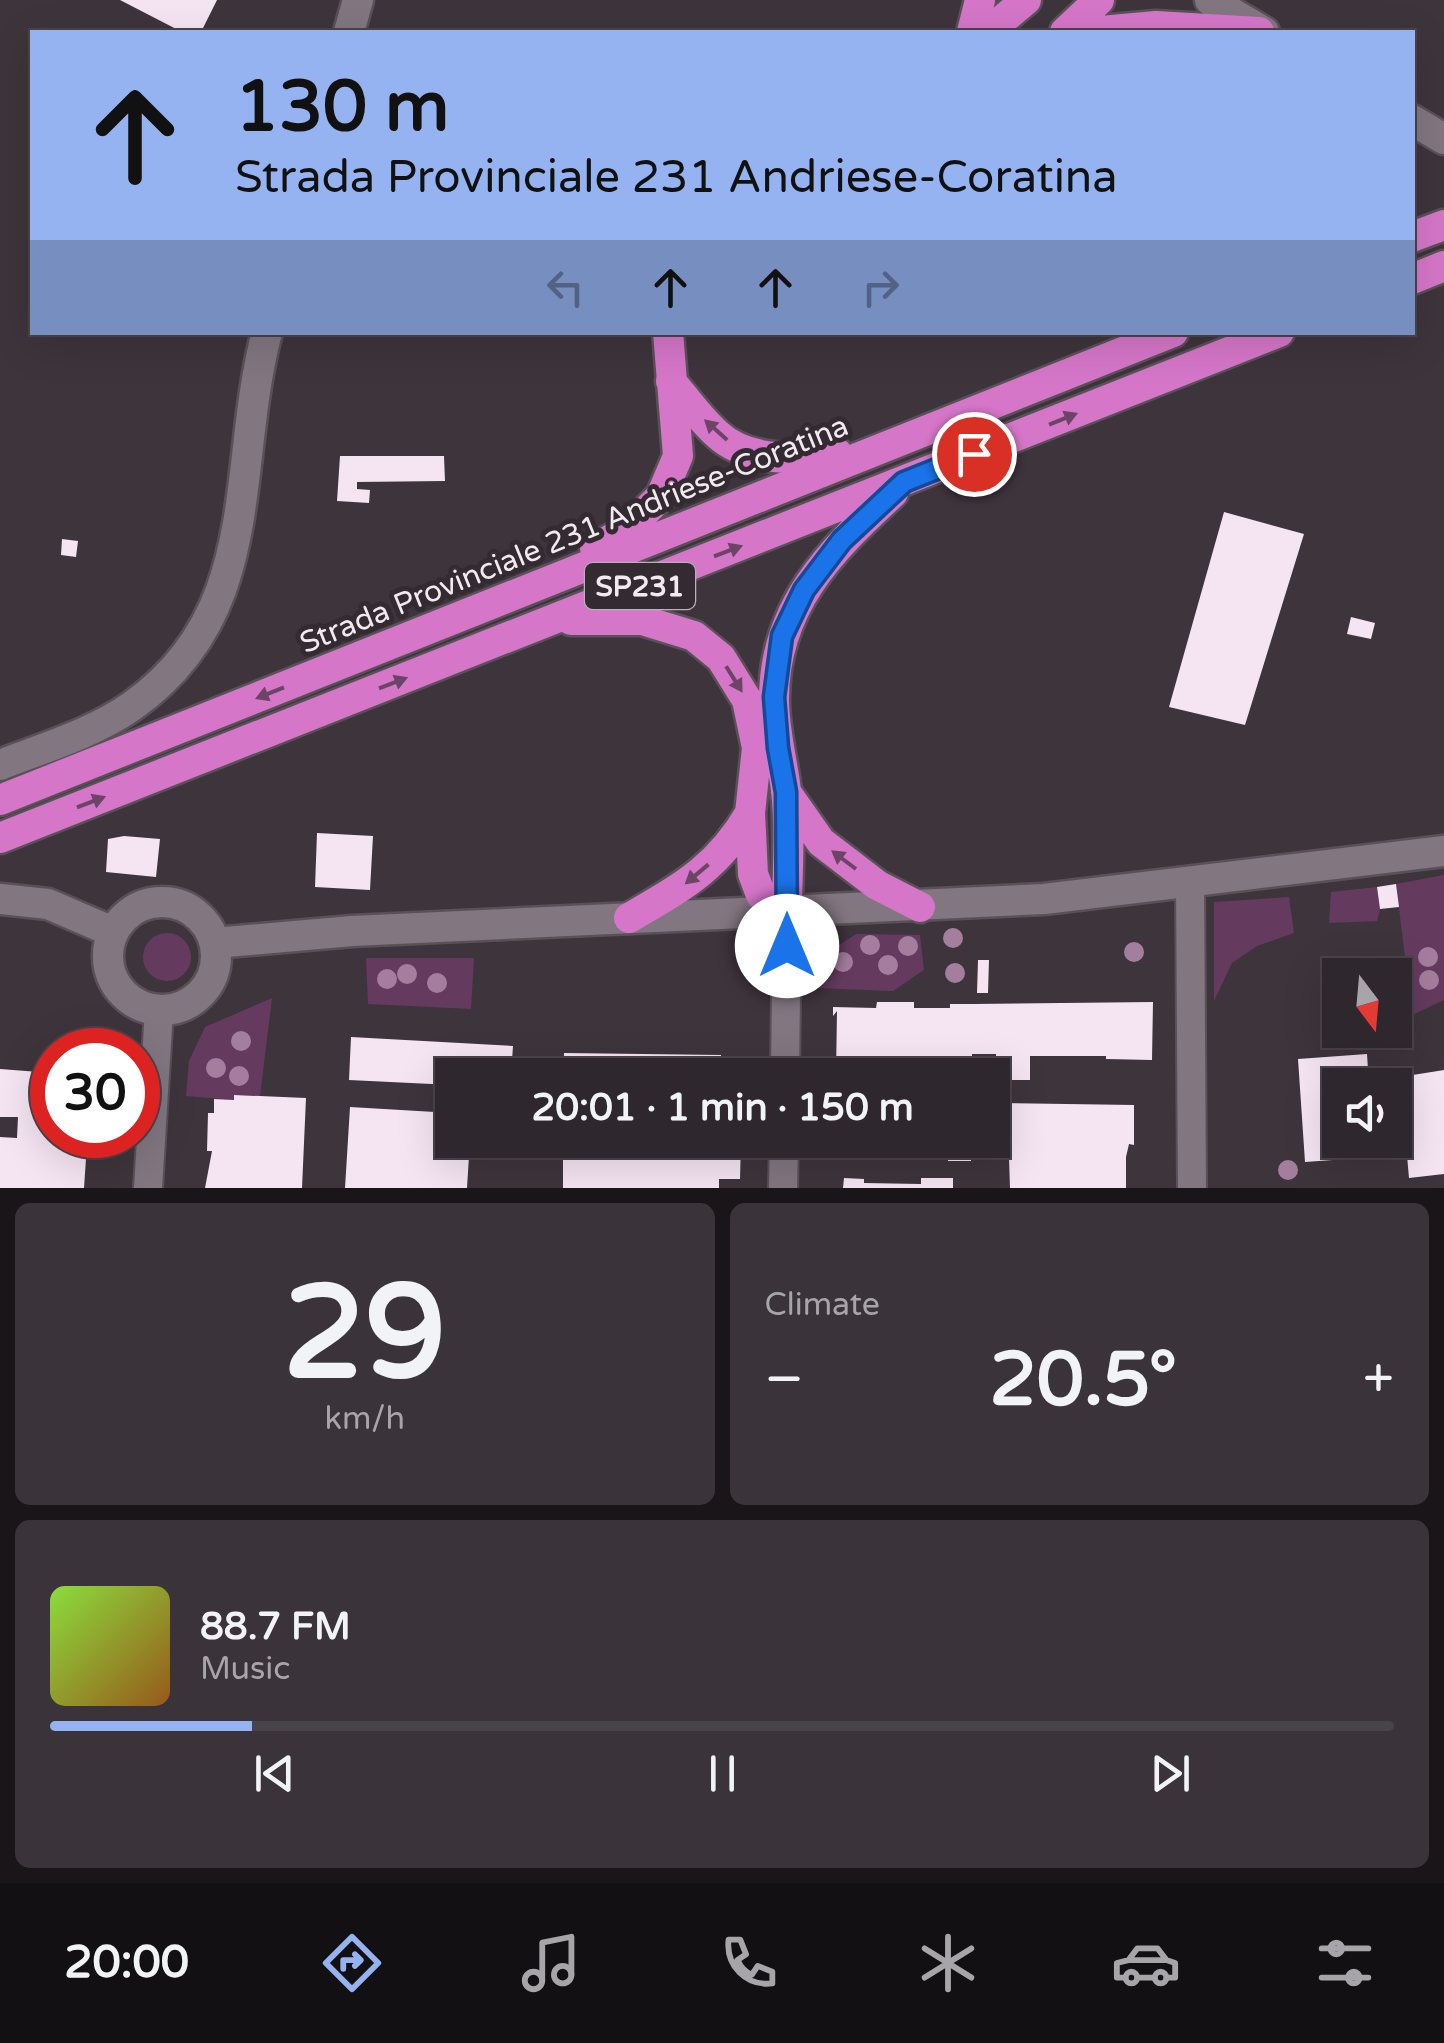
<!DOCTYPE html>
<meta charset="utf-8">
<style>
body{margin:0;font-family:"Varela Round",sans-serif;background:#3a3339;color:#f1f3f6;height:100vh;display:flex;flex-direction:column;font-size:38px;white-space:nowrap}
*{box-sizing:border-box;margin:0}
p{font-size:32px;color:#a7a5aa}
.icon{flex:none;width:55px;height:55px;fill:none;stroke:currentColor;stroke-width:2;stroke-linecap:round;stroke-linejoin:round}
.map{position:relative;height:1188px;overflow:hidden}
.drawer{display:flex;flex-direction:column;gap:15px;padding:15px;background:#191519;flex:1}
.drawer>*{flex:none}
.hud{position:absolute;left:30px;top:30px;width:1385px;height:305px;border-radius:0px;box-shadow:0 10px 40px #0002,0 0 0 2px #494449;background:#95b2f1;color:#111;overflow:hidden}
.needle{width:65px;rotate:164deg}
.buttons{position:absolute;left:1322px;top:958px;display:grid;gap:20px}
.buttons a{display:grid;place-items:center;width:90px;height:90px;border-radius:0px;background:#2e272d;box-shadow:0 10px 40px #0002,0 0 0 2px #494449;font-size:50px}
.speed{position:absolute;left:30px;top:1028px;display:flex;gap:20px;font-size:50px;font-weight:700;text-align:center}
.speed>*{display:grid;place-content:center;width:130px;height:130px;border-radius:50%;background:#2e272d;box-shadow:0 10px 40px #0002,0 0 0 2px #494449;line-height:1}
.speed .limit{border:15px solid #d22;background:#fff;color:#111}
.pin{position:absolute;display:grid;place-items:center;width:85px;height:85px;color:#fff;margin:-42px;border:5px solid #fff;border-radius:50%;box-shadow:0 2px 10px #0007}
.me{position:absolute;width:110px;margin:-55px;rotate:0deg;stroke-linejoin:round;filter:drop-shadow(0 0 8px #0008)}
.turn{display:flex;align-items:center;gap:35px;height:210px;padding:0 40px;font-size:45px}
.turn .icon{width:130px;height:130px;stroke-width:2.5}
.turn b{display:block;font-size:70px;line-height:85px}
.lanes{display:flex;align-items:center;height:95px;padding:0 40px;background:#0003;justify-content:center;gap:50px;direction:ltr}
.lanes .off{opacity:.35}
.big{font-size:75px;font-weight:700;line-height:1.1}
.drawer .tile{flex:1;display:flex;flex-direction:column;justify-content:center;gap:15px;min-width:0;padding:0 35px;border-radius:15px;background:#3a3339}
.drawer .dial{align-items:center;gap:0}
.dial b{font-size:130px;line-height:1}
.song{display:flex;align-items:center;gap:30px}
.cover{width:120px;height:120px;border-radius:15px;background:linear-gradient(135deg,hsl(90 70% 55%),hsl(30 70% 35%))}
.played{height:10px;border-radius:5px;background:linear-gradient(90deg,#95b2f1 15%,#494449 15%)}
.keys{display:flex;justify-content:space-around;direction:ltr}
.heat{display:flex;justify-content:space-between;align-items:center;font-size:55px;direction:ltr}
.drawer .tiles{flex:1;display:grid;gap:15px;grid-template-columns:1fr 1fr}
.tile:last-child{grid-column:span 2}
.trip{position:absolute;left:435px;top:1058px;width:575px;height:100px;border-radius:0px;background:#2e272d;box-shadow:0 10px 40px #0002,0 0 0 2px #494449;font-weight:700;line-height:100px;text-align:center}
.tabs{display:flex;height:160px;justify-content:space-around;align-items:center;background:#121012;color:#a7a5aa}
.tabs .icon{width:70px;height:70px}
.tabs .selected{color:#95b2f1}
.tabs b{font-size:45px;color:#f1f3f6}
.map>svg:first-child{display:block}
.green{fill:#653a5f}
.building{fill:#f5e4f2}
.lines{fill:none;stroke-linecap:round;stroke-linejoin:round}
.street-casing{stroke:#5a5158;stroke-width:32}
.secondary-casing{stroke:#5a5158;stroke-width:35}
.highway-casing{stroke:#5a5158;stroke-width:35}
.street{stroke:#827680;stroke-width:28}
.secondary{stroke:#827680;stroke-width:30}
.highway{stroke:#d576c8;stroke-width:30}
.tree{fill:#a37e9d}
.oneway{fill:#6c4566}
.route-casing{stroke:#114b97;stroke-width:25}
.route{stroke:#1a73e8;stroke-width:18}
.labels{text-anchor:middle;stroke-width:10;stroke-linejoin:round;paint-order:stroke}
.shield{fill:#332a32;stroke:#b8b1b7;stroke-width:2.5}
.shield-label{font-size:28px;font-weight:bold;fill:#f1ebf0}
.street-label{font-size:30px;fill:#f1ebf0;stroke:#332a32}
</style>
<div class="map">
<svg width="1444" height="1188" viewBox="0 0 1444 1188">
<rect width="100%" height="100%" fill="#3e343c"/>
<path class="green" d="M1444,875V1000L1412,1015L1396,884Z
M1377,887L1380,909L1377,921L1329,923L1331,892Z
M1289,897L1294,933L1257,946L1232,963L1214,1001V902Z
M143 957a24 24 0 1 1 48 0a24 24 0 1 1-48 0Z
M856,934L920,935L924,970L893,991L815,988L816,960Z
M366,958H474L471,1009L368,1004Z
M272,998L260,1096L235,1095L234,1100L186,1096L189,1061L205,1027Z"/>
<path class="building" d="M120,0H217L201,32H182Z
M340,456H444L445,481L357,482V489L370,490L369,503L337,501Z
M1224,512L1304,534L1245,725L1169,707Z
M62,539L78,541L76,557L61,555Z
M1351,617L1375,623L1371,639L1347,634Z
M317,833L373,836L370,890L315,887Z
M124,836L160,839L156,877L106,872L108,839Z
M1396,884L1399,907L1380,909L1377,887Z
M978,960H989L988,993H977Z
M877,1002H914V1008H950V1004H973L1153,1002L1152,1060L1106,1059V1056H1030V1080H996V1054H972V1075H836L837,1011L833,1016V1007L876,1008Z
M351,1037L513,1046L511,1075H452V1085L349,1080Z
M564,1053L721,1055V1075H564Z
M1367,1054L1369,1085H1340V1140H1373L1374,1157L1305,1162L1298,1059Z
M0,1069L52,1073V1135H57V1143L87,1144L84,1188H0V1137L17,1138L18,1117H0Z
M1444,1070V1174L1409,1178L1400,1077Z
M234,1095L306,1098L302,1188H205L212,1151H207L208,1113H214V1099L234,1100Z
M997,1103L1134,1105V1145L1129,1144L1126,1157V1188H1010L1009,1157L996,1154Z
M350,1107L452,1113V1140H470L467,1188H345Z
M563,1140H741L740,1179H719V1188H563Z
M948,1140H971V1161H948Z
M844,1178L864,1179V1183L921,1184V1178H953V1188H843Z"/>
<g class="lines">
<g class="street-casing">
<path id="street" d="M1190,882L1192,1188
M785,1075L787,913
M148,1188L159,1010
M783,1188L784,1140"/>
</g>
<g class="secondary-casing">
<path id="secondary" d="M1210,0L1264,32
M349,32L358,0
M1412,120L1444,139
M0,765C43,748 94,733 132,706C265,612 231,468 267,332
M0,899L48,904L113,932
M108 956a54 54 0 1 1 108 0a54 54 0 1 1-108 0Z
M215,943L352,931L1044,899L1444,851"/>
</g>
<g class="highway-casing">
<path id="highway" d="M972,32L980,0
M988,32L1026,0
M1065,32L1099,0
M1090,32L1156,26L1259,32
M1412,237L1444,225
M1412,279L1444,266
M671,381C686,399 700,419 717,434C747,462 800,461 837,453
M595,548L626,531L661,496L678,456L668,332
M571,620H642L694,636L721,658L747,700L757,748L750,813L753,874L761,895L787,913
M786,792L821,842L877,885L920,907
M0,800L1173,332
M0,838L1279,332
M787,913C787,873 791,830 786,790C782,759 774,730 774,699C774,607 830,551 893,493
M629,918C682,887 718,868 750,813"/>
</g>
<use href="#street" class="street"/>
<use href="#secondary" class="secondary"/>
<use href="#highway" class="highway"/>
</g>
<g class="tree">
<circle cx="953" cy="938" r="10"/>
<circle cx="870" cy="945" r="10"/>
<circle cx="908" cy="946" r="10"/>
<circle cx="1134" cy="952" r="10"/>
<circle cx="1428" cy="957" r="10"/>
<circle cx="843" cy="962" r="10"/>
<circle cx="888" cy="965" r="10"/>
<circle cx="955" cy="973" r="10"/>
<circle cx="407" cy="974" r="10"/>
<circle cx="387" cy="979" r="10"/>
<circle cx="1429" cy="980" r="10"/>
<circle cx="437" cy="983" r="10"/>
<circle cx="241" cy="1041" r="10"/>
<circle cx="216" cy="1068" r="10"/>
<circle cx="239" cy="1076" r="10"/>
<circle cx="1288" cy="1170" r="10"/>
</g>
<defs><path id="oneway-solid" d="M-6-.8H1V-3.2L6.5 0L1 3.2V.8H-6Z" transform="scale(2.5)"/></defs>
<g class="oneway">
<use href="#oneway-solid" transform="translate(1063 419) rotate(-22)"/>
<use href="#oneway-solid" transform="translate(716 430) rotate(-138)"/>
<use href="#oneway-solid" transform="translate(728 551) rotate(-21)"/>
<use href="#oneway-solid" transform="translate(734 679) rotate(58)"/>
<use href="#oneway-solid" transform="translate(393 683) rotate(-21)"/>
<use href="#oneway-solid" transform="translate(270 693) rotate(158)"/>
<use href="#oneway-solid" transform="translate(91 802) rotate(-21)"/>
<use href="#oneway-solid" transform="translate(844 860) rotate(-143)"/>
<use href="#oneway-solid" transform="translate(697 874) rotate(140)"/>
</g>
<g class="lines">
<g class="route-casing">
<path id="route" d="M787,946L786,792L778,748L774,697L782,636L804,590L842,540L904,482L974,454"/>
</g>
<use href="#route" class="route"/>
</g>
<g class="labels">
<rect class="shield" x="585" y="563" width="110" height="46" rx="8"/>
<g class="shield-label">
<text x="640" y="596">SP231</text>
</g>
<g class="street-label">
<text transform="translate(574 534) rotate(-22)" y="10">Strada Provinciale 231 Andriese-Coratina</text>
</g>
</g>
</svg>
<div class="buttons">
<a><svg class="needle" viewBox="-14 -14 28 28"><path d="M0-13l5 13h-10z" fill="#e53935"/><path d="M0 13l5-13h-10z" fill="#a7a5aa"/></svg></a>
<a><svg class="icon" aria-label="sound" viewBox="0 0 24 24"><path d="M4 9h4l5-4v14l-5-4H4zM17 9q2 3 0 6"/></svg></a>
</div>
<div class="speed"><div class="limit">30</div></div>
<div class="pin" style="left:974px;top:454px;background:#d93025"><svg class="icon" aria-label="arrive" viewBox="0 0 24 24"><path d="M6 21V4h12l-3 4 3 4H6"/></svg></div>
<svg class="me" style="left:787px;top:946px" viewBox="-20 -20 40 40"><circle r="19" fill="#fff"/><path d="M0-13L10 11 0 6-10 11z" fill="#1a73e8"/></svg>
<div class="trip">20:01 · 1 min · 150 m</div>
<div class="hud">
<div class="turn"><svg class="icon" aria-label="ahead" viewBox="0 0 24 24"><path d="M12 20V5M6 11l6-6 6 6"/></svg><div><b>130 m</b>Strada Provinciale 231 Andriese-Coratina</div></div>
<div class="lanes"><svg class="icon off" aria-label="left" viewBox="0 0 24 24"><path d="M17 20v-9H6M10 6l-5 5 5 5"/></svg><svg class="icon" aria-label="ahead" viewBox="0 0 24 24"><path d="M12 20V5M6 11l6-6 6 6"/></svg><svg class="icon" aria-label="ahead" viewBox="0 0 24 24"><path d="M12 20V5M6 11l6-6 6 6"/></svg><svg class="icon off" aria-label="right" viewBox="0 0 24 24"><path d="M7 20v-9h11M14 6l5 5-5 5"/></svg></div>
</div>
</div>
<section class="drawer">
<div class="tiles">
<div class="tile dial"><b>29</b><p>km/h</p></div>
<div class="tile"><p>Climate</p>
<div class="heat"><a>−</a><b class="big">20.5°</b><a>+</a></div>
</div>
<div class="tile">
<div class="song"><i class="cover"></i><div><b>88.7 FM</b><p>Music</p></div></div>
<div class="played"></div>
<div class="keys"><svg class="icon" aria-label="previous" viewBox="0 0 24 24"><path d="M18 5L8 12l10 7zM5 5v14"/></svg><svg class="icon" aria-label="pause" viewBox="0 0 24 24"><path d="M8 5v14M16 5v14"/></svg><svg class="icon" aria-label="next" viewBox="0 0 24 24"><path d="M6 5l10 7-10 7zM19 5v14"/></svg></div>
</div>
</div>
</section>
<nav class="tabs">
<b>20:00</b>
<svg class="icon selected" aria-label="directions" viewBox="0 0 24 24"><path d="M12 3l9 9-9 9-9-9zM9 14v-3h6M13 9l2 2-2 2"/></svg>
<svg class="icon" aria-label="music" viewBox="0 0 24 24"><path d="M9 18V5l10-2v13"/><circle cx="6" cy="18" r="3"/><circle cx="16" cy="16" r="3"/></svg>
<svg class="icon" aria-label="phone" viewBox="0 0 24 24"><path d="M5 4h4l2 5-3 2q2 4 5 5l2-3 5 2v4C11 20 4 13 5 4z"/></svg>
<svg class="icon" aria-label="climate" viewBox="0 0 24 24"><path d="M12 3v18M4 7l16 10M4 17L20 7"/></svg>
<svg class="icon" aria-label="car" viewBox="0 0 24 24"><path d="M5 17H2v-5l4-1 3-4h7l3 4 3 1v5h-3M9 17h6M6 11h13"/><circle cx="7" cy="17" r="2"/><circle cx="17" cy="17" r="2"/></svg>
<svg class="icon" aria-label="filters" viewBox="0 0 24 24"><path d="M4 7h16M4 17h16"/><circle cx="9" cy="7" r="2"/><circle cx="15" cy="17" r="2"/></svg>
</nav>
